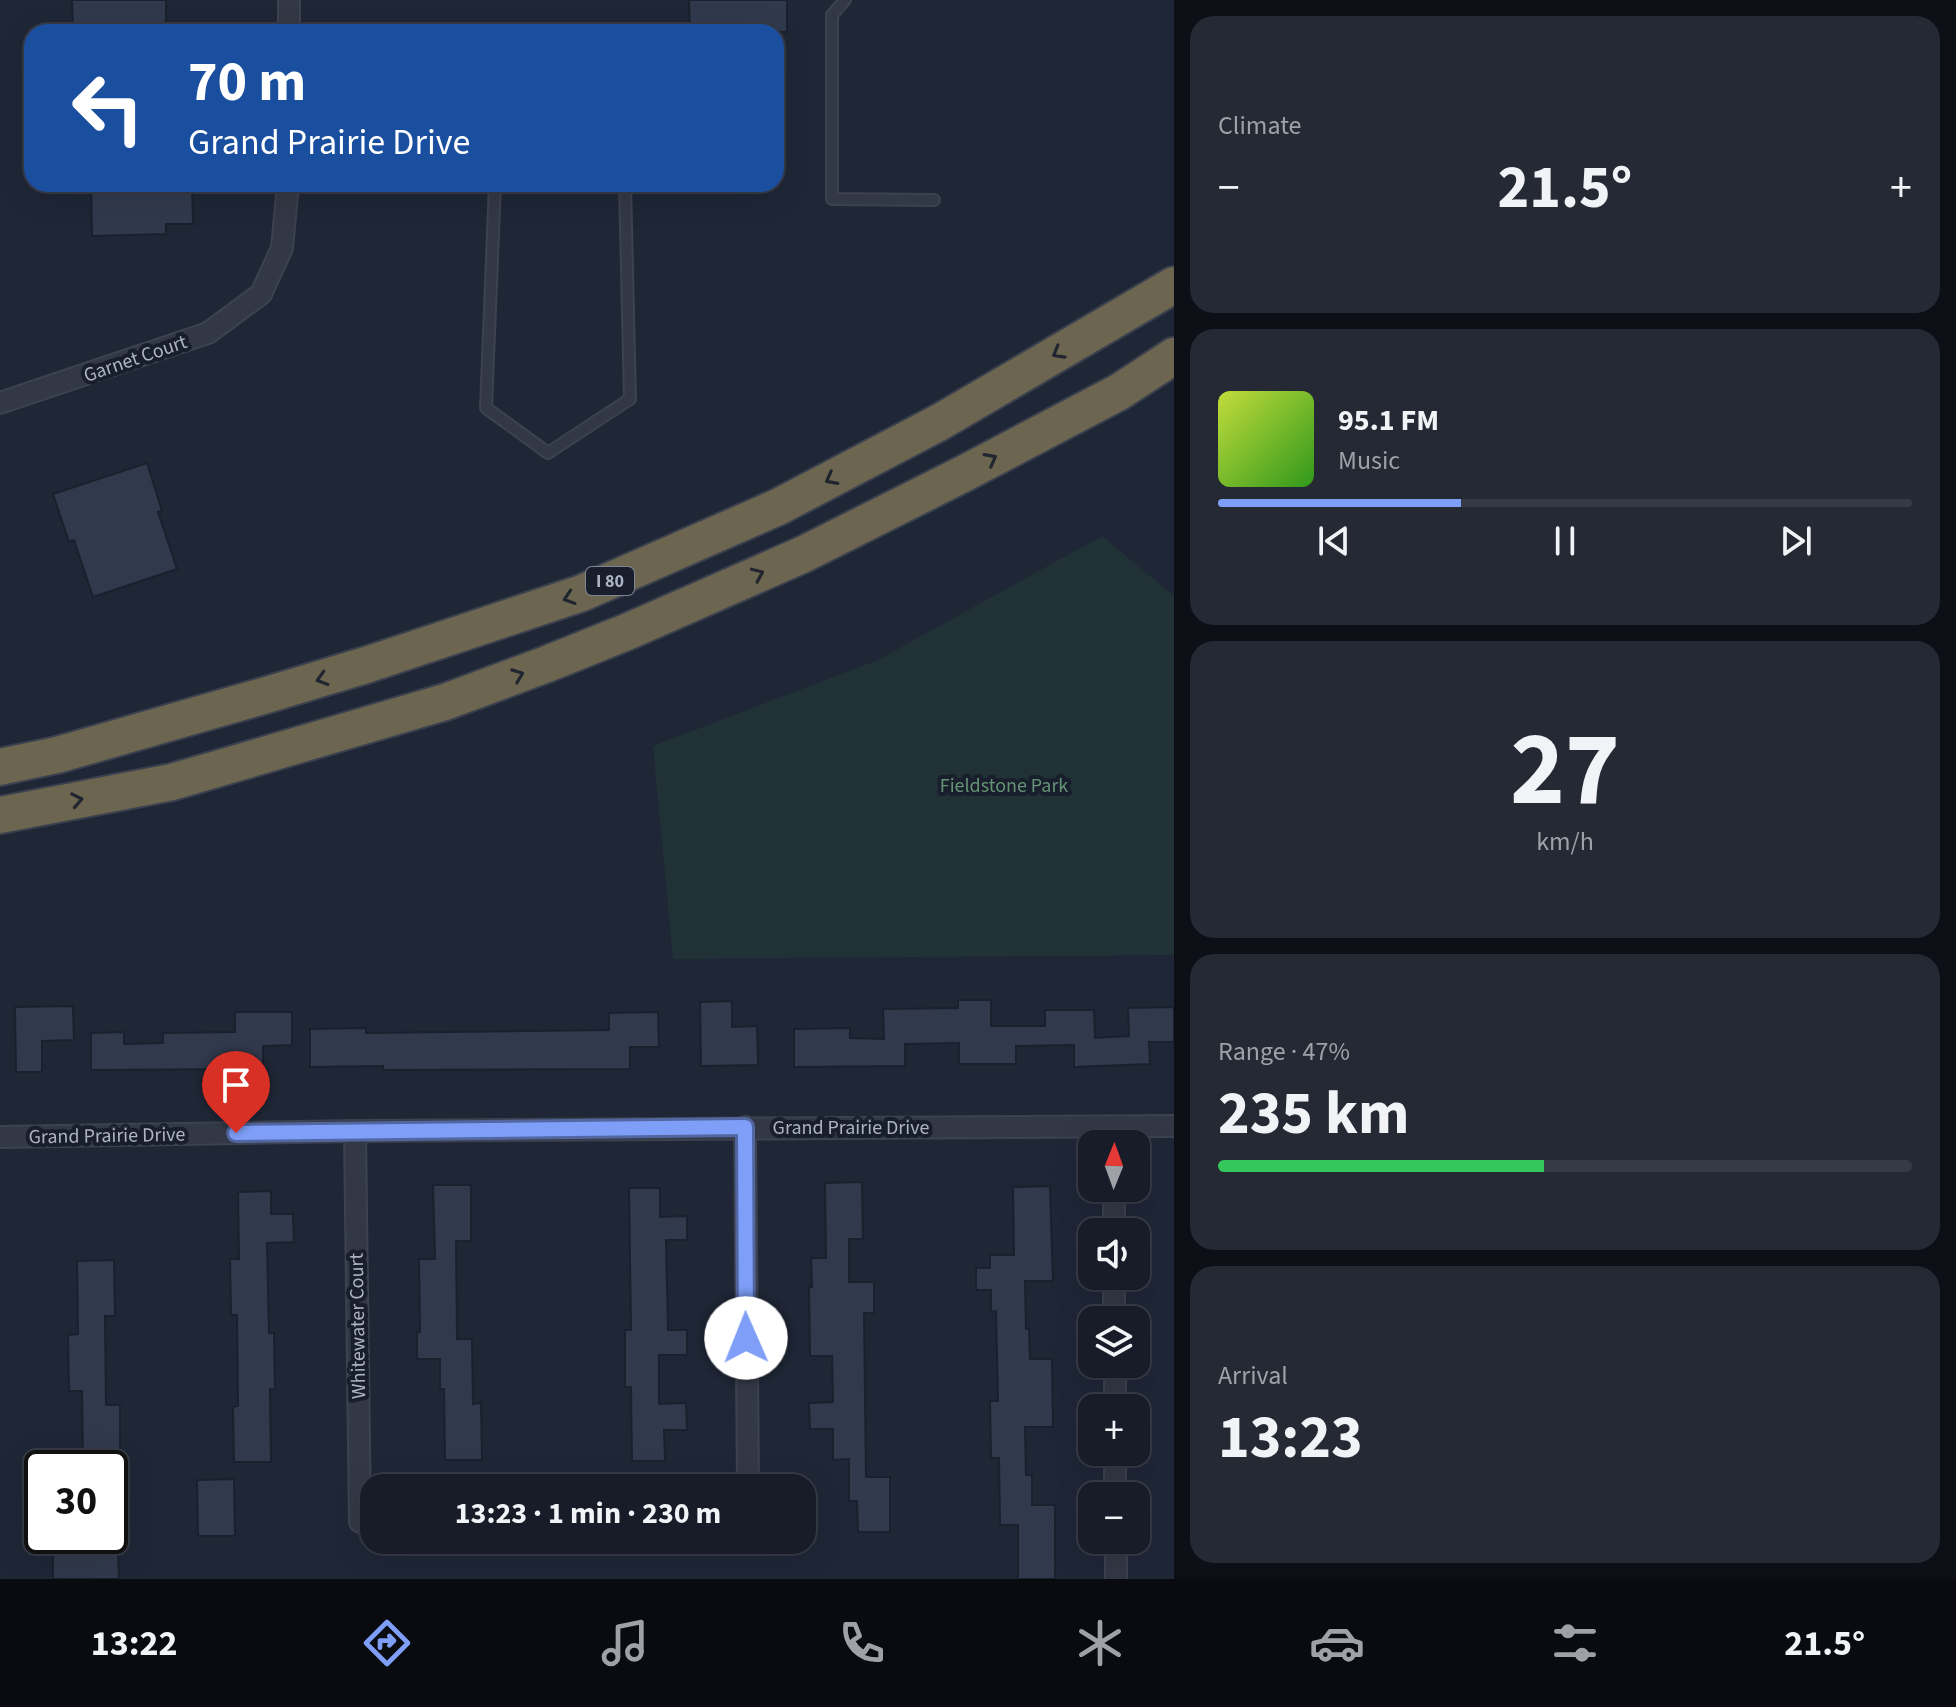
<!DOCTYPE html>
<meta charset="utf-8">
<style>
body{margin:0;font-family:"Source Sans 3",sans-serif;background:#242934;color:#f1f3f6;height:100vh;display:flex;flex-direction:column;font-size:30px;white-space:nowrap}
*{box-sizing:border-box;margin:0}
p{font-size:26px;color:#9ea1a8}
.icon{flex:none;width:44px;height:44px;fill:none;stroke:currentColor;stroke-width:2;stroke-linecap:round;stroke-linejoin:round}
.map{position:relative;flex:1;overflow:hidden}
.panel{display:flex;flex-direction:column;gap:16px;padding:16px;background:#0d0f16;width:782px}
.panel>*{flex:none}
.guide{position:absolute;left:24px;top:24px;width:760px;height:168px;border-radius:24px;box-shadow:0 8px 32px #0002,0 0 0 2px #363a45;background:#1a4fa0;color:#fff;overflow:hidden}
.needle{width:52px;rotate:1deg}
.buttons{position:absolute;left:1078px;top:1130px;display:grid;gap:16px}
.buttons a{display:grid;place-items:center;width:72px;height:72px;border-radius:16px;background:#171c28;box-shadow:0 8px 32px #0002,0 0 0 2px #363a45;font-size:40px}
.speed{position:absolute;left:24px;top:1450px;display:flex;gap:16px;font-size:40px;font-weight:700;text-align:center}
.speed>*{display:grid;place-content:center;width:104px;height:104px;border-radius:50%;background:#171c28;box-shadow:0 8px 32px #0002,0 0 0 2px #363a45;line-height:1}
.speed .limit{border:4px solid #111;border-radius:12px;background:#fff;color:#111}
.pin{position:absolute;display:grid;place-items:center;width:68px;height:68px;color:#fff;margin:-82px -34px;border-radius:50% 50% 50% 0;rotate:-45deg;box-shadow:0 0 8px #0007}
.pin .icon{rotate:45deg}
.me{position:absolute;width:88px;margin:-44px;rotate:359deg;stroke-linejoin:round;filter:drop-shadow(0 0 6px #0008)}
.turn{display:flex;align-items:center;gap:28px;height:168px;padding:0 32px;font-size:36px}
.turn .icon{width:104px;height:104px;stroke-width:2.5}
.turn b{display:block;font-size:56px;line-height:68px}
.big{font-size:60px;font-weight:700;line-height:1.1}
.panel .card{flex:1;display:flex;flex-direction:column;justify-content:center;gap:12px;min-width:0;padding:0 28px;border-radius:24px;background:#242934}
.panel .dial{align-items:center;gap:0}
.dial b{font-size:104px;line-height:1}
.song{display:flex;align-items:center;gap:24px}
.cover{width:96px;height:96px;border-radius:12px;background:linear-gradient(135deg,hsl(70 70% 55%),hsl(110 70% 35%))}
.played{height:8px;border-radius:4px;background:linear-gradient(90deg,#7e9ef7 35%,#363a45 35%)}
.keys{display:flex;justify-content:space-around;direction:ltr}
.heat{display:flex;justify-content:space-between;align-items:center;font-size:44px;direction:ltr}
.charge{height:12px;border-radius:6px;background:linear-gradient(90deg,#34c759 47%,#363a45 0)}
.trip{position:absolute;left:360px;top:1474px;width:456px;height:80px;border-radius:24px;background:#171c28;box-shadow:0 8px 32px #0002,0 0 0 2px #363a45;font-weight:700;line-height:80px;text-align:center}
.menu{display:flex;height:128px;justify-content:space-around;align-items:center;background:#090b10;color:#9ea1a8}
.menu .icon{width:56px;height:56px}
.menu .selected{color:#7e9ef7}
.menu b{font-size:36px;color:#f1f3f6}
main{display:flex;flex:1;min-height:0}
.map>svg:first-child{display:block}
.green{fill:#213237}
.building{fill:#313a4d;stroke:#1a202d;stroke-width:2}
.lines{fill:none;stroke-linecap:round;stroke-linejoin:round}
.service-casing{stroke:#3c4250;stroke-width:14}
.minor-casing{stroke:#3c4250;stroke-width:24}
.motorway-casing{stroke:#3a404e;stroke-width:40}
.service{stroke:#333846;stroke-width:10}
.minor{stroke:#333846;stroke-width:20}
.motorway{stroke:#6c6550;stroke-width:36}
.oneway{stroke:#20252f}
.route-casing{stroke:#5267a1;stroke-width:20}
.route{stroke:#7e9ef7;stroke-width:14}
.labels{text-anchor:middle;stroke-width:8;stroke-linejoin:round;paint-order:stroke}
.shield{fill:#181e2b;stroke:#808696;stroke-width:2}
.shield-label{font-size:18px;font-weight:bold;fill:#adb3c4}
.street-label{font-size:20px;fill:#adb3c4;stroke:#181e2b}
.park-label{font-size:20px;fill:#659375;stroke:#181e2b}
</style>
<main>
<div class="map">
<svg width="1174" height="1579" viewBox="0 0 1174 1579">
<rect width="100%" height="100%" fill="#1f2636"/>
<path class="green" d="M1102,536L1174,596V955L673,959L653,746L878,660Z"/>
<path class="building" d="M72,0H166V32H73Z
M689,0H787V32H690Z
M91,184H192L193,224H166V234L92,236Z
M147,463L162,511L158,512L177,569L93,597L74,540L69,542L53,494Z
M958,1000H991V1026H1045V1010H1094L1095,1038L1129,1036L1128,1008L1174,1007V1042H1149L1150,1064L1074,1067V1045L1016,1046V1064H959V1043L905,1044V1066L794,1067V1029L850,1028V1038L884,1039L883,1009L958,1008Z
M732,1001V1027L757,1026L758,1065L701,1066L700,1002Z
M73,1006L74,1040L42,1041V1072H16L15,1007Z
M235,1012H292V1045L263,1046V1069L91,1070V1033L124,1032V1044L163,1043V1033L235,1032Z
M658,1012L659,1047H630V1069L383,1070V1066L310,1067V1029L366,1028V1033L609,1030V1013Z
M862,1182L863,1239H849V1282H874V1313H864L866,1477H890V1532H858L857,1501H849V1459L833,1460V1429H810L809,1403L833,1402L832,1356H810L809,1287H812L811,1258H826L825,1183Z
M433,1185H471V1241H456L457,1339H472L473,1404L481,1403L482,1460H445L444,1389H440V1359H417V1332H420L419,1259H435Z
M1050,1186L1053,1281H1025L1026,1329H1029L1030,1359H1052L1053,1427H1025L1026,1475H1032V1505H1055V1579H1018V1525H1000L999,1458H991L990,1401H998L996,1311L991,1312V1290H976V1268H990V1255H1014L1013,1187Z
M629,1188H660V1217L687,1216V1240H666L668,1330H687V1355H659V1404L686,1403L687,1430H664L665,1461H632L631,1387H625V1330H631Z
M271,1191V1214H293L294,1242L267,1243L269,1333H274L275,1389H270L271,1462H234L233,1407L238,1406L237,1315H231L230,1259H239L238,1192Z
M114,1260L115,1316H105L106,1405H120V1461L83,1462L82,1391H69L68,1335L78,1334L77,1261Z
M234,1479L235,1536H198L197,1480Z
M53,1536H113V1552H118L119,1579H53Z"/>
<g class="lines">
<g class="service-casing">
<path id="service" d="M845,0L832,15V199L934,200
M495,184L486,408L548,453L630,399L625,184"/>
</g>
<g class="minor-casing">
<path id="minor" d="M289,0V32
M0,403L208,333L261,294L282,248L288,184
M745,1127L748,1488
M355,1131L360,1522
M0,1137L355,1131L1174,1126
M1114,1188V1232
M1114,1276V1320
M1115,1364V1408
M1115,1452V1496
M1116,1540V1579"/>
</g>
<g class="motorway-casing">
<path id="motorway" d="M0,767L57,755L263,696L366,665L582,593L778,507L940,422L1174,285
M0,815L172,782L445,702L547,664L629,631L804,554L965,473L1119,392L1174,356"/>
</g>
<use href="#service" class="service"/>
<use href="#minor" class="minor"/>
<use href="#motorway" class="motorway"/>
</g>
<defs><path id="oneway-chevron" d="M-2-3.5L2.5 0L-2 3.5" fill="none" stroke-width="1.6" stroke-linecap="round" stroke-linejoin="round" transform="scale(2)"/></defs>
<g class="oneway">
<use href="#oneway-chevron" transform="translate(1058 353) rotate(150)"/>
<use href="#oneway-chevron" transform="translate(991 459) rotate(-28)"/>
<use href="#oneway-chevron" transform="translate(831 479) rotate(152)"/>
<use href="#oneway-chevron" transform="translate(758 574) rotate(-24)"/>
<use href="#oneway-chevron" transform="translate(569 598) rotate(162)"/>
<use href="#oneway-chevron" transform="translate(518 675) rotate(-21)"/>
<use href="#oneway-chevron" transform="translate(322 679) rotate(163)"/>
<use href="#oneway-chevron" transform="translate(77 800) rotate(-11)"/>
</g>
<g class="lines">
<g class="route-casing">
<path id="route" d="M236,1133L745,1127L746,1338"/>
</g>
<use href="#route" class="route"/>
</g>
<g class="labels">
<rect class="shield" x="586" y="567" width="48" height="28" rx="6"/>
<g class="shield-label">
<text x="610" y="587">I 80</text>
</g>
<g class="street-label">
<text transform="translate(135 358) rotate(-19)" y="7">Garnet Court</text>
<text x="851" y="1134">Grand Prairie Drive</text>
<text transform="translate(107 1135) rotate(-1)" y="7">Grand Prairie Drive</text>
<text transform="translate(357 1326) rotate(-91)" y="7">Whitewater Court</text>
</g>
<g class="park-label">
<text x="1004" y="792">Fieldstone Park</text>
</g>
</g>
</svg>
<div class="buttons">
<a><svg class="needle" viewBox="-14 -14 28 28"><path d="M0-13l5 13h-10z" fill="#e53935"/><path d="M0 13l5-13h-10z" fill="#9ea1a8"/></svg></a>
<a><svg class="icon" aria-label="sound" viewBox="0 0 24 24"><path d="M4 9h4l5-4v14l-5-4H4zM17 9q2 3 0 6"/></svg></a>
<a><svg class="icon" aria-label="layers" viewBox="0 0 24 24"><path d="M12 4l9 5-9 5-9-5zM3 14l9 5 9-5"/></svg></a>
<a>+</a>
<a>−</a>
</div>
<div class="speed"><div class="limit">30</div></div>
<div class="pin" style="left:236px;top:1133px;background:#d93025"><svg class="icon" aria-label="arrive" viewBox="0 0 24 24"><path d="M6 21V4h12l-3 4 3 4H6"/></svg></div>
<svg class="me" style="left:746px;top:1338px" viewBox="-20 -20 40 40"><circle r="19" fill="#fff"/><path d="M0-13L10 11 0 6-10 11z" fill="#7e9ef7"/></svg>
<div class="trip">13:23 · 1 min · 230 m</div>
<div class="guide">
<div class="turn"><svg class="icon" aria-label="left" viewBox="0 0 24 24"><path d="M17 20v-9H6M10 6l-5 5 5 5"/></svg><div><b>70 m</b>Grand Prairie Drive</div></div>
</div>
</div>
<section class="panel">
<div class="card"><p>Climate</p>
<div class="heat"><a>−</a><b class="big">21.5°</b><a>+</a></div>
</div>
<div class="card">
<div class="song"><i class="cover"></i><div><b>95.1 FM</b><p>Music</p></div></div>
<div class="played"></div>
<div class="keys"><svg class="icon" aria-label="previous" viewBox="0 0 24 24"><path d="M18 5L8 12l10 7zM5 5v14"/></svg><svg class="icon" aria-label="pause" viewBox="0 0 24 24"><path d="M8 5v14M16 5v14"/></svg><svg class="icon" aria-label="next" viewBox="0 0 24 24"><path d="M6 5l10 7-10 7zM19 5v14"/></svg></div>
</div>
<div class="card dial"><b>27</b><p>km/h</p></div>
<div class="card"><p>Range · 47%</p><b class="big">235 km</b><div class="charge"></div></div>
<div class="card"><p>Arrival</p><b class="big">13:23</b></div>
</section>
</main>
<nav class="menu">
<b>13:22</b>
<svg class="icon selected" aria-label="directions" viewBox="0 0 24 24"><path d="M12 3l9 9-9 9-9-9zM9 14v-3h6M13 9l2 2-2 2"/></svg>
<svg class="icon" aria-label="music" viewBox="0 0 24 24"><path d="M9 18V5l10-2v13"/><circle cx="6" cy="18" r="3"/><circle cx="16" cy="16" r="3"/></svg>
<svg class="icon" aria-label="phone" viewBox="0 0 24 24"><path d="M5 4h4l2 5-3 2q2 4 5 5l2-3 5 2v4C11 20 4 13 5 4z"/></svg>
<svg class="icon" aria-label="climate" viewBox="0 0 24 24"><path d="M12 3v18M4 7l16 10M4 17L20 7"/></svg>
<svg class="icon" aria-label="car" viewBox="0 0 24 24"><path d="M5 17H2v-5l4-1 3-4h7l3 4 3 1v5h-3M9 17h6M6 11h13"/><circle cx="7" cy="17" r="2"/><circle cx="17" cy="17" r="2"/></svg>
<svg class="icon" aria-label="filters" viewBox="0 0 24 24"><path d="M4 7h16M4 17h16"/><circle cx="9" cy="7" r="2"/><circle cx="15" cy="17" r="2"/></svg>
<b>21.5°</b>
</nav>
